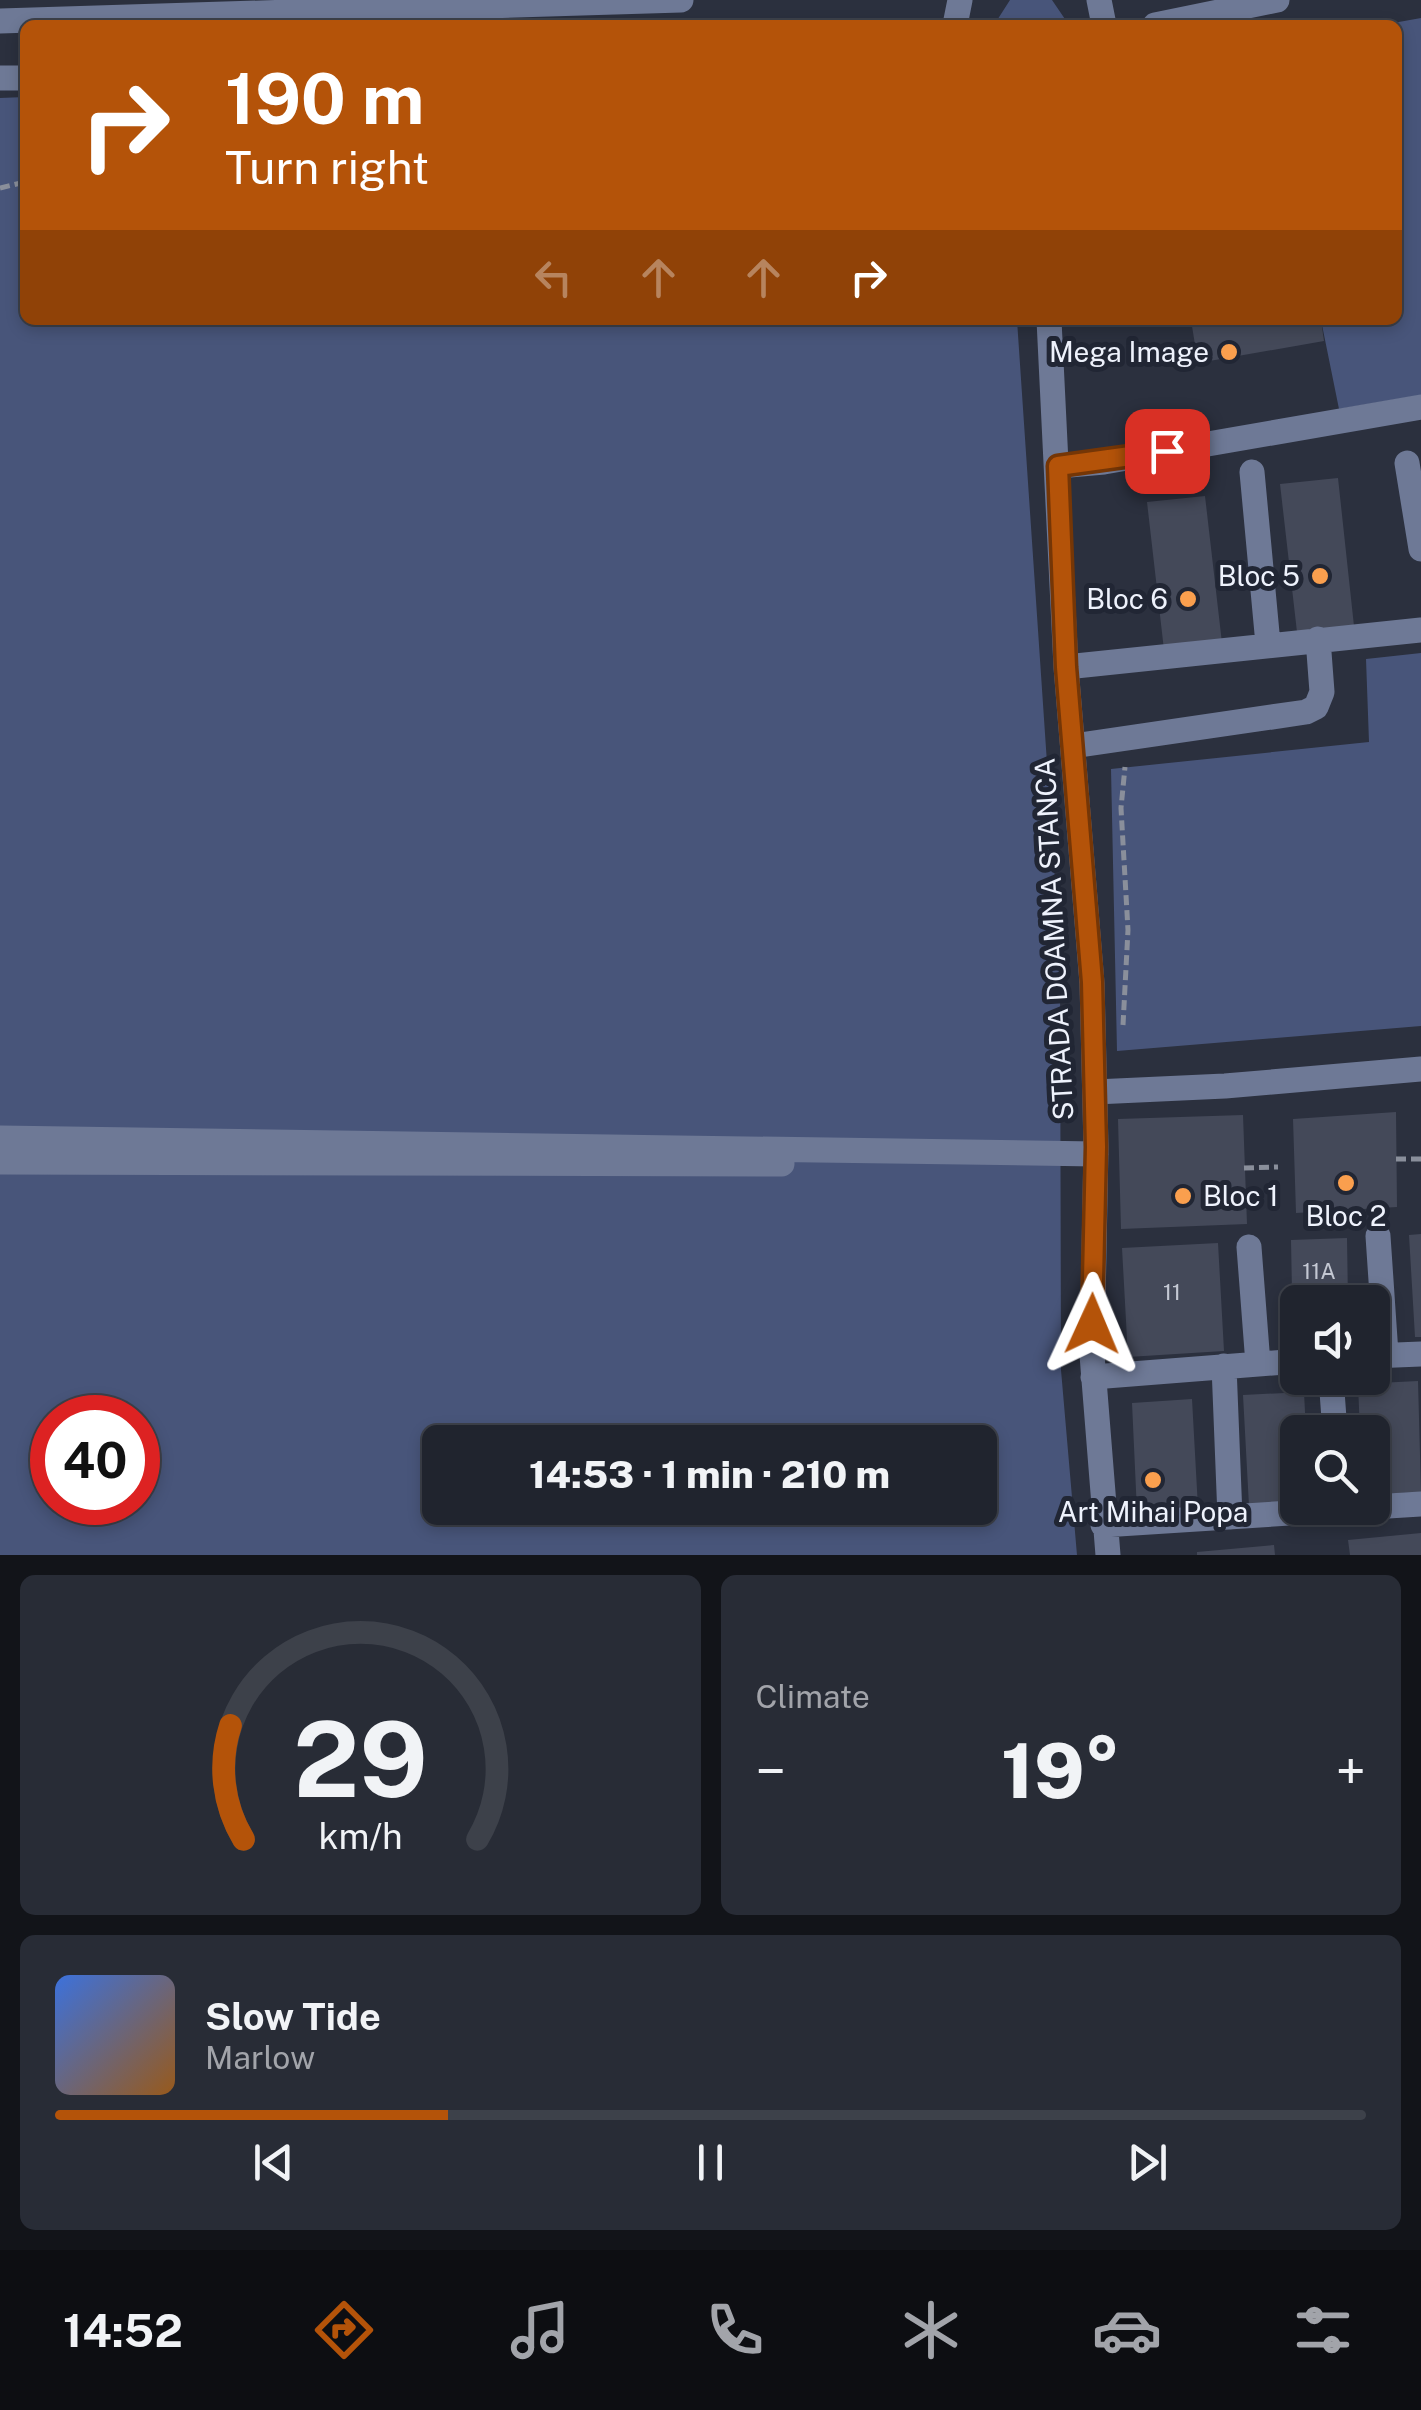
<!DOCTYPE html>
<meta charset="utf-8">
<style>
body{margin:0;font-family:"Public Sans",sans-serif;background:#282c36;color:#f1f3f6;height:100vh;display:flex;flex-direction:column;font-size:38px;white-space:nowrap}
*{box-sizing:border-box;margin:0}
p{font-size:32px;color:#a2a4aa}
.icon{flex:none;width:55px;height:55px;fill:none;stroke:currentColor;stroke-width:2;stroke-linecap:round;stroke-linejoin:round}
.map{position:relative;height:1555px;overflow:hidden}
.side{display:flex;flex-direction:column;gap:20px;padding:20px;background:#121419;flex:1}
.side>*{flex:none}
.banner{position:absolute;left:20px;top:20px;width:1382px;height:305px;border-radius:15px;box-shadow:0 5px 15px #0003,0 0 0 2px #3d414a;background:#b45309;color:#fff;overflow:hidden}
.fabs{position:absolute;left:1280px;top:1285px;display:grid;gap:20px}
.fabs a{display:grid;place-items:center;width:110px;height:110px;border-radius:15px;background:#20242e;box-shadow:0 5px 15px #0003,0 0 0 2px #3d414a;font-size:50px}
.speed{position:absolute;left:30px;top:1395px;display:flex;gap:20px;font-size:50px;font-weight:700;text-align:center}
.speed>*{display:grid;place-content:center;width:130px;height:130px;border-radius:50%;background:#20242e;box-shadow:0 5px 15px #0003,0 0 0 2px #3d414a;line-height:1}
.speed .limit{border:15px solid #d22;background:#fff;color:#111}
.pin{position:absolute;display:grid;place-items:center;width:85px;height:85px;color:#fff;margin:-42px;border-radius:20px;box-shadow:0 5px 15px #0006}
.me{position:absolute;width:110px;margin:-55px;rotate:1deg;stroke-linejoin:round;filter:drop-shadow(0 0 8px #0008)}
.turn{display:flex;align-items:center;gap:35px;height:210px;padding:0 40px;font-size:45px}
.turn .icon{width:130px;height:130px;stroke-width:2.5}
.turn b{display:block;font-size:70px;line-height:85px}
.lanes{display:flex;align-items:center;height:95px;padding:0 40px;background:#0003;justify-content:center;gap:50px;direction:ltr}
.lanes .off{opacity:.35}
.big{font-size:75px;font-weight:800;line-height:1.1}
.side .card{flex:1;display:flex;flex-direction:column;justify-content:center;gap:15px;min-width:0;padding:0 35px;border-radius:15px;background:#282c36}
.side .dial{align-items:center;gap:0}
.dial svg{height:260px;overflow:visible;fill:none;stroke:#3d414a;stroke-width:7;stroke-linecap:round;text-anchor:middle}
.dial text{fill:#f1f3f6;stroke:none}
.song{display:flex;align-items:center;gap:30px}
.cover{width:120px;height:120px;border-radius:15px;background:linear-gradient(135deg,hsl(220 70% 55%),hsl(30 70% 35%))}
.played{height:10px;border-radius:5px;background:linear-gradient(90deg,#b45309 30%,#3d414a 30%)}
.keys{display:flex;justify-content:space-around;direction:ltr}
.heat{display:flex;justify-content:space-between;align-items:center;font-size:55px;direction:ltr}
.side .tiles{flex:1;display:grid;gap:20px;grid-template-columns:1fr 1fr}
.card:last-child{grid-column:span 2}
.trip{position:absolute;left:422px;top:1425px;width:575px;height:100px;border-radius:15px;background:#20242e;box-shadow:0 5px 15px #0003,0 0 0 2px #3d414a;font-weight:800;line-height:100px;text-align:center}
.tab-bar{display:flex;height:160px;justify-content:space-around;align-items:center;background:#0d0e12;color:#a2a4aa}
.tab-bar .icon{width:70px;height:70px}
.tab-bar .current{color:#b45309}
.tab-bar b{font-size:45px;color:#f1f3f6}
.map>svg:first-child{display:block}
.green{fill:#48557a;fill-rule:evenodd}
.building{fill:#444959}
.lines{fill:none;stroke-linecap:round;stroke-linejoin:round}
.path{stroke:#8a8f9b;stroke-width:5;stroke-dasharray:10 5;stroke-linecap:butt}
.minor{stroke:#6e7996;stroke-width:25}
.route-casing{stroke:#753606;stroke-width:25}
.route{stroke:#b45309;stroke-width:18}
.poi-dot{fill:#fa9f4e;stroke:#212634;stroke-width:4}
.labels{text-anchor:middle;stroke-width:10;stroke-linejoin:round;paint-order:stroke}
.number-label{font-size:22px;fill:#c4c8d3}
.poi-label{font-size:28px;fill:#eef2fc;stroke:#212634;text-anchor:end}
.street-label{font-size:28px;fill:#eef2fc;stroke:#212634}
</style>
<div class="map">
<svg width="1421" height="1555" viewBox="0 0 1421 1555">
<rect width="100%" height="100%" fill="#2b303e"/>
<path class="green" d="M1010,0H1052L1069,25H994Z
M1421,18V395L1339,409L1321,320H1398V25H1382Z
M25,97V320H1017L1060,955L1061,1370L1077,1555H0V98ZM52,1418H138V1502H52ZM440,1442H980V1508H440Z
M1421,653V1026L1117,1051L1111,769L1369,742L1366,659Z"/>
<path class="building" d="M1191,320H1321L1324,341L1198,363Z
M1338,478L1354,626L1297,632L1280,484Z
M1205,496L1222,643L1164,650L1147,502Z
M1396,1112L1397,1207L1296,1213L1293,1119Z
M1243,1115L1247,1224L1121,1229L1118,1119Z
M1421,1234V1337H1415L1409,1235Z
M1347,1238L1348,1302H1298V1345H1293L1291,1240Z
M1218,1243L1224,1351L1128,1357L1122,1248Z
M1418,1381L1421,1492L1372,1494V1432H1360L1358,1384Z
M1304,1392L1306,1432H1298V1503L1249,1506L1243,1395Z
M1192,1399L1198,1508L1137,1512L1132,1403Z
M1421,1533V1555H1350L1348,1540Z
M1274,1545L1275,1555H1197V1552Z"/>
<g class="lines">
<path class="path" d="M0,188L25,182
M1123,1025L1128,930L1121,808L1125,767
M1396,1159H1421
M1244,1168L1278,1167"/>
<path class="minor" d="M1099,0L1104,25
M0,21L681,0
M955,25L960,0
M1155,25L1277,0
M0,78H25
M1049,320L1066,667L1092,983L1096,1147L1092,1355L1108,1555
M1407,463L1421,549
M1058,466L1104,462L1421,407
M1252,472L1268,644
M1066,667L1421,630
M1073,746L1306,712L1316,707L1322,692L1318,639
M1095,1092L1225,1086L1421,1069
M0,1138L1096,1154
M0,1162L782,1164
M1378,1236L1386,1354
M1249,1247L1258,1364
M1372,1356L1421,1354
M1224,1366L1230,1517
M1093,1377L1298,1361
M1331,1378L1335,1432
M1372,1507L1421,1504
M1103,1525L1369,1508"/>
</g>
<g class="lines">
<g class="route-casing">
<path id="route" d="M1092,1324L1096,1147L1092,982L1066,667L1058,466L1167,451"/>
</g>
<use href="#route" class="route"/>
</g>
<g class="poi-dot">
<circle cx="1229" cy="352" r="10"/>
<circle cx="1320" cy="576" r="10"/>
<circle cx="1188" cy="599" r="10"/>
<circle cx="1346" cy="1183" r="10"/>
<circle cx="1183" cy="1196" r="10"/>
<circle cx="1153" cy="1480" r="10"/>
</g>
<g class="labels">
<g class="number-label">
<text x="1319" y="1279">11A</text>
<text x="1172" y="1300">11</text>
</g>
<g class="poi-label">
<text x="1209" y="362">Mega Image</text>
<text x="1300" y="586">Bloc 5</text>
<text x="1168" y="609">Bloc 6</text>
<text x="1203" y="1206" text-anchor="start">Bloc 1</text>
<text x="1346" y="1226" text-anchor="middle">Bloc 2</text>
<text x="1153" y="1522" text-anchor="middle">Art Mihai Popa</text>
</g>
<g class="street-label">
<text transform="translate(1054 939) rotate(-93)" y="10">STRADA DOAMNA STANCA</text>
</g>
</g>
</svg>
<div class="fabs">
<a><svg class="icon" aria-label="sound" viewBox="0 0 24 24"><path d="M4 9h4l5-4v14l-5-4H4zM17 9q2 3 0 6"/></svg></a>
<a><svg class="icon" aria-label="search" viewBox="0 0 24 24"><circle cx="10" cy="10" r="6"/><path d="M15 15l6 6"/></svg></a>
</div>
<div class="speed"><div class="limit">40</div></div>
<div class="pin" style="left:1167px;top:451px;background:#d93025"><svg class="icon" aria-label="arrive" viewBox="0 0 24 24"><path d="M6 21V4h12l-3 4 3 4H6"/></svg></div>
<svg class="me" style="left:1092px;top:1324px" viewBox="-20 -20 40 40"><path d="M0-17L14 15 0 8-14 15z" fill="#b45309" stroke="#fff" stroke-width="4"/></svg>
<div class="trip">14:53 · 1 min · 210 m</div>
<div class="banner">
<div class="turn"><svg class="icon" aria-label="right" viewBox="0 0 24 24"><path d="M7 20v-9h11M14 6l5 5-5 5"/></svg><div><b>190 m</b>Turn right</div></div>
<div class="lanes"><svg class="icon off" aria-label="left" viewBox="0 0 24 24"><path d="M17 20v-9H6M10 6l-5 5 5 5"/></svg><svg class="icon off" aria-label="ahead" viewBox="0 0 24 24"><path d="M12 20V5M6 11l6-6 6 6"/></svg><svg class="icon off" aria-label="ahead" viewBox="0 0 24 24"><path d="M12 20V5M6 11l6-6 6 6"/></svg><svg class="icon" aria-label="right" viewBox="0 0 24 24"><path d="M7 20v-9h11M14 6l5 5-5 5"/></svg></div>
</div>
</div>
<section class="side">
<div class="tiles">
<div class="card dial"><svg viewBox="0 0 100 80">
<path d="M14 69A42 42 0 1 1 86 69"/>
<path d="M14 69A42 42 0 0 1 10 34" stroke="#b45309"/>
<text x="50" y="56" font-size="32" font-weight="700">29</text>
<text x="50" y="72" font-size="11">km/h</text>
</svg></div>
<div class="card"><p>Climate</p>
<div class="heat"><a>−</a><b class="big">19°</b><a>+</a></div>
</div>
<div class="card">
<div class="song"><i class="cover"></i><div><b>Slow Tide</b><p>Marlow</p></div></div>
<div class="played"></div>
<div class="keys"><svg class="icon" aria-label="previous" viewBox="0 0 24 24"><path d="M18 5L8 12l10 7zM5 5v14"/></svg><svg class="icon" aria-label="pause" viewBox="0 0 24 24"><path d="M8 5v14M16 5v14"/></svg><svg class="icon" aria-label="next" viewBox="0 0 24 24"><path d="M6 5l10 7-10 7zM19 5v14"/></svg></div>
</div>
</div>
</section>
<nav class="tab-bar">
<b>14:52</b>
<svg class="icon current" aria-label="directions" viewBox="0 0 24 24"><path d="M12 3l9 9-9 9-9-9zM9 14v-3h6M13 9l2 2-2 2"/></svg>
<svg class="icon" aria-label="music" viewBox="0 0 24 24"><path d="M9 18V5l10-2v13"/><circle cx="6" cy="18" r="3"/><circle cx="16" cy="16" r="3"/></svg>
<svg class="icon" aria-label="phone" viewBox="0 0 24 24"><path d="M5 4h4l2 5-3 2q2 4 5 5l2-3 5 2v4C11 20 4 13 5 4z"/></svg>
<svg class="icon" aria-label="climate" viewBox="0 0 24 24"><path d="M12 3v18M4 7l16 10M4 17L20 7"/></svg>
<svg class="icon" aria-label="car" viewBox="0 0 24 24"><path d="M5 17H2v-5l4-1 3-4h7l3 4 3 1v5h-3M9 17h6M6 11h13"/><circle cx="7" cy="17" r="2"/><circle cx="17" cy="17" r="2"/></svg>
<svg class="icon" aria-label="filters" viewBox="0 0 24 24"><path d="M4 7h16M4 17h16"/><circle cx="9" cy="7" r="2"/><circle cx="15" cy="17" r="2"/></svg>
</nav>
